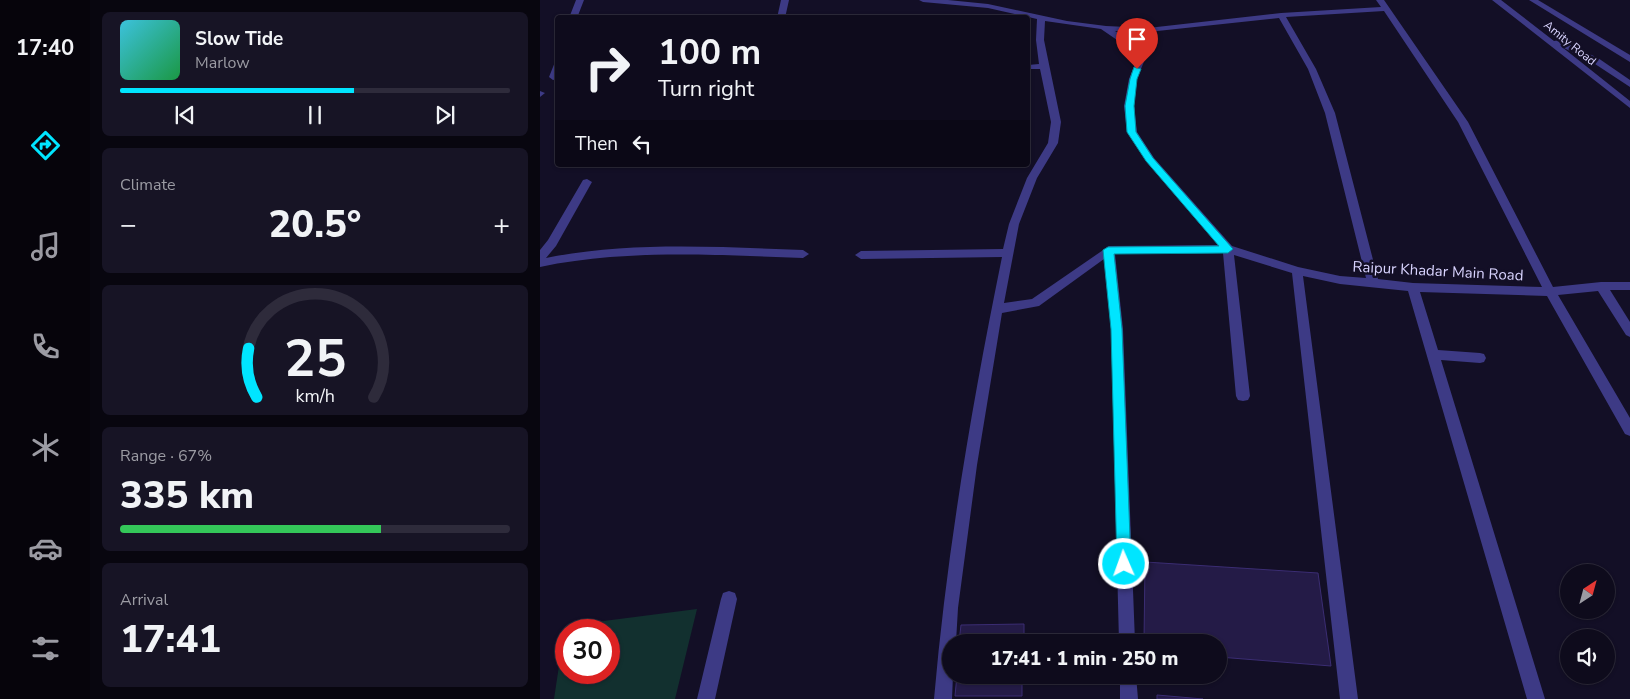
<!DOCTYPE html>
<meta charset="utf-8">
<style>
body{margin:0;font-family:"Nunito Sans",sans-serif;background:#171425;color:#f1f3f6;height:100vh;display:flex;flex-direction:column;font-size:19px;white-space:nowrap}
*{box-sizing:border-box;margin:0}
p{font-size:16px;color:#9b9ba3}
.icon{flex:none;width:28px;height:28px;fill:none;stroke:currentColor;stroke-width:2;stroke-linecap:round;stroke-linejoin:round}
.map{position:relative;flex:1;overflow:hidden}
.details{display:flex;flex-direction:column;gap:12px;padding:12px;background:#08060f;width:450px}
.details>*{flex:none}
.banner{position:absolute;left:15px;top:15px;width:475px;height:152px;border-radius:5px;box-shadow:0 1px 4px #0004,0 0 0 1px #2e2b3b;background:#0e0b1c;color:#f1f3f6;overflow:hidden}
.needle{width:32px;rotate:36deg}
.buttons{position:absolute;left:1020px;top:564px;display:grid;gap:10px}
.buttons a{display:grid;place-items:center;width:55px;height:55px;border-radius:50%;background:#0e0b1c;box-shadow:0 1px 4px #0004,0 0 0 1px #2e2b3b;font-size:25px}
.speed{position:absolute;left:15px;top:619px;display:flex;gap:10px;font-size:25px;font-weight:700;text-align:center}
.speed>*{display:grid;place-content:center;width:65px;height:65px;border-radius:50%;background:#0e0b1c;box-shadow:0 1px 4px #0004,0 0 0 1px #2e2b3b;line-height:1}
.speed .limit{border:8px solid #d22;background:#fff;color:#111}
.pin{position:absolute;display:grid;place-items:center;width:42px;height:42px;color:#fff;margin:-51px -21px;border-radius:50% 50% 50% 0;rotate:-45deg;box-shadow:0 0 5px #0007}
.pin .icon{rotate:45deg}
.me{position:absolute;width:55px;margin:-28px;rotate:358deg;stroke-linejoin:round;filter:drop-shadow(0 0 4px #0008)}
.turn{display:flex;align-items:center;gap:18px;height:105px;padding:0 20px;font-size:22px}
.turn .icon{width:65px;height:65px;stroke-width:2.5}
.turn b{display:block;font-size:35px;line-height:42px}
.then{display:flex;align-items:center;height:48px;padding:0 20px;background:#0003;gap:10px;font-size:19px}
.big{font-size:38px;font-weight:800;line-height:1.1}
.details .card{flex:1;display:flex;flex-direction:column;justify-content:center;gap:8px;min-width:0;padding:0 18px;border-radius:8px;background:#171425}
.details .dial{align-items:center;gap:0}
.dial svg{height:130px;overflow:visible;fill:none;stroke:#2e2b3b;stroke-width:7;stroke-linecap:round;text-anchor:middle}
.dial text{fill:#f1f3f6;stroke:none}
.song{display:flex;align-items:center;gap:15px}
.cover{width:60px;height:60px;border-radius:8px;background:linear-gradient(135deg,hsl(190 70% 55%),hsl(140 70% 35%))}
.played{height:5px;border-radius:2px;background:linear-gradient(90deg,#00e5ff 60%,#2e2b3b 60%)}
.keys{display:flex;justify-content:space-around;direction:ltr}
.heat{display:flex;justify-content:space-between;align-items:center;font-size:28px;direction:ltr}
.charge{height:8px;border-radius:4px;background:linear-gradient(90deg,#34c759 67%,#2e2b3b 0)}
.trip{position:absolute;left:402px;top:634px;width:285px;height:50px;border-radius:25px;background:#0e0b1c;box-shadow:0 1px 4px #0004,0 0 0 1px #2e2b3b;font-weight:800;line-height:50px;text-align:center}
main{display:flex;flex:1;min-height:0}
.menu{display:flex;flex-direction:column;width:90px;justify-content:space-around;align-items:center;background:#06040b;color:#9b9ba3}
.menu .icon{width:35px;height:35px}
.menu .current{color:#00e5ff}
.menu b{font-size:22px;color:#f1f3f6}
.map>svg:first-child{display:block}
.green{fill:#12302f;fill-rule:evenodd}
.building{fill:#241b47;stroke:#3b2d73}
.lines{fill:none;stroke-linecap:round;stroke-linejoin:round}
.minor{fill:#3d3a85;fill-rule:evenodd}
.route{fill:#00e5ff;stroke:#0095a6}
.labels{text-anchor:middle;stroke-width:5;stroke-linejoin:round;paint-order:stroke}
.far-street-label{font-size:12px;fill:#d9d4ff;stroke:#130f26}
.street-label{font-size:15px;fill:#d9d4ff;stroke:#130f26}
</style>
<main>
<nav class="menu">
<b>17:40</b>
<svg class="icon current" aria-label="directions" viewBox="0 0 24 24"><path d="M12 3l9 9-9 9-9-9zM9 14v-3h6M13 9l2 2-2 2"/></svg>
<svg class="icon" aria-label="music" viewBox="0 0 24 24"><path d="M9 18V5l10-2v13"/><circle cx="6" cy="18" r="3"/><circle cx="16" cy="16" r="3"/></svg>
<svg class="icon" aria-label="phone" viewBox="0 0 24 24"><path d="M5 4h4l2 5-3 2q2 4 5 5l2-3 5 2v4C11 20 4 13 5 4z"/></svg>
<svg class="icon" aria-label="climate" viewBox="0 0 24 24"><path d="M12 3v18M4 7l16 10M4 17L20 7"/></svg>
<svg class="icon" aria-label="car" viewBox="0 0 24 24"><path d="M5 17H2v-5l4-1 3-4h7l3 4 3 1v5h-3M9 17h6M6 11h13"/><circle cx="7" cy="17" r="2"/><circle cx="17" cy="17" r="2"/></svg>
<svg class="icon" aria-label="filters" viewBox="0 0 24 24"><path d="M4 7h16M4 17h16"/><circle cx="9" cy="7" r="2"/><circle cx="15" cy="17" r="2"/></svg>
</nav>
<section class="details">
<div class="card">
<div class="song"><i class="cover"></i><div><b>Slow Tide</b><p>Marlow</p></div></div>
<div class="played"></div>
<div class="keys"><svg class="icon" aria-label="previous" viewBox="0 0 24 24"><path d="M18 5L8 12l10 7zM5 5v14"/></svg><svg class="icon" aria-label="pause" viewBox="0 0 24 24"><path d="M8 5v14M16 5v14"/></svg><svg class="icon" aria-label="next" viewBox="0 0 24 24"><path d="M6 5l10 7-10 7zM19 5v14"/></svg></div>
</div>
<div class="card"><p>Climate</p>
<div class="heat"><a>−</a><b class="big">20.5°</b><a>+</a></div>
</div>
<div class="card dial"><svg viewBox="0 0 100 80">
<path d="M14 69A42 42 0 1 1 86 69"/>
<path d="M14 69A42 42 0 0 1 9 39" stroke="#00e5ff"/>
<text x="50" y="56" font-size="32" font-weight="700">25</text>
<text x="50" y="72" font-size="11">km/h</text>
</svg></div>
<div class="card"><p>Range · 67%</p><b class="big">335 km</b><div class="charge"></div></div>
<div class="card"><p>Arrival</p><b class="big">17:41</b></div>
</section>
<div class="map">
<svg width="1090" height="699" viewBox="0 0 1090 699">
<rect width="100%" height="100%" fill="#130f26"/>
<path class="green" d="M157,609L135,699H14L25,626ZM26,630H69V672H26Z"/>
<path class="building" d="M605,562L778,573L791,666L679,657V642H604Z
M484,624V642H419L421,625Z
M417,675H482V696H415Z
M617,695L663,699H617Z"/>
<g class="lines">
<path class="minor" d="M36,0H44L37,18H29Z
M241,0H249L245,18H237Z
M379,0H408L448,4L527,21L566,26L608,28L741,13L841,7L836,0H844L928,122L1013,287L1061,282H1090V290H1070L1090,322V337L1086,335L1058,291L1018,295L1090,418V436L1085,434L1007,296L880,292L898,350L940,353L944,354L946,358L944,362L940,363L901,360L1005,699H987L868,291L800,284L763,276L818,699H800L752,273L694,255L710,396L708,400L703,401L698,400L696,396L683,253L575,254L583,329L595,642H579L571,329L564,259L499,306L462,313L437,465L418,608L416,642H411V675H413L412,699H394C407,550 432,404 462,257L321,259L315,255L321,251L463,249L469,224L487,178L508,143L511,122L500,69H488V65L499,64L496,40L497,19L448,8L383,2ZM844,11L918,122L1002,287L873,283L838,279L795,113L776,69L746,17ZM739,18L768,69L785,113L826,278L800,276L758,267L692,246L614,158L597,132L594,106L597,79L605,59L604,52L597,44L575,31L608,32ZM505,21L561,29L596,53L597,59L589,79L584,106L587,132L607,162L678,245L569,246L492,299L464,303L479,224L497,178L518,143L521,122L504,40Z
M952,0H961L1014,41L1020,40L1058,58L1090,80V87L1052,62L1022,47L1090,101V108Z
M989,0H998L1090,55V62Z
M15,62H18V79L13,80L9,77Z
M0,91L5,93L0,97Z
M47,179L52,182L16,246L6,258C90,241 179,247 263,250L269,254L263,258C176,255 86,249 0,267V250L8,240L43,180Z
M189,591L195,593L197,599L175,699H157L181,599L183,593Z
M580,675H596L598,699H580Z"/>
</g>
<path class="route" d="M594,67L601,69L597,79L594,106L596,132L613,158L693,249L688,253L574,254L582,329L591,564L589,569L584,571L579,569L577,564L571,329L563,250L568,247L679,246L606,161L587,132L585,106L590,79Z"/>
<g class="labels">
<g class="far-street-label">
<text transform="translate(1030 43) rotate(39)" y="4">Amity Road</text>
</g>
<g class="street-label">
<text transform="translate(898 271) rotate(3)" y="5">Raipur Khadar Main Road</text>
</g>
</g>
</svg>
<div class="buttons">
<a><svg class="needle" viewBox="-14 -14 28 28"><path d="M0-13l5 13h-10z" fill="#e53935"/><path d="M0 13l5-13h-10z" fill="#9b9ba3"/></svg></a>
<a><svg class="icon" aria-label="sound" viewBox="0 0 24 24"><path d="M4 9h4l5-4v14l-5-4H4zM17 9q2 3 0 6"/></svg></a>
</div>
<div class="speed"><div class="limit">30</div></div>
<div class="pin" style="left:597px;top:69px;background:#d93025"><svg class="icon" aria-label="arrive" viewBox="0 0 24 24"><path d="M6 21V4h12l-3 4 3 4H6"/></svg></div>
<svg class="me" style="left:584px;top:564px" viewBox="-20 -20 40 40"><circle r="17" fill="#00e5ff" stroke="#fff" stroke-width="3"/><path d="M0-11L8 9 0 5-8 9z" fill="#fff"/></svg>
<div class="trip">17:41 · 1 min · 250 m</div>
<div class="banner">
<div class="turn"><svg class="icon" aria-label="right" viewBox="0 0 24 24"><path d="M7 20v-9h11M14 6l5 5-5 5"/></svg><div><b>100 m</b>Turn right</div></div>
<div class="then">Then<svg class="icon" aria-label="left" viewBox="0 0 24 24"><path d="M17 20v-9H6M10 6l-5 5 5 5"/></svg></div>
</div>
</div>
</main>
